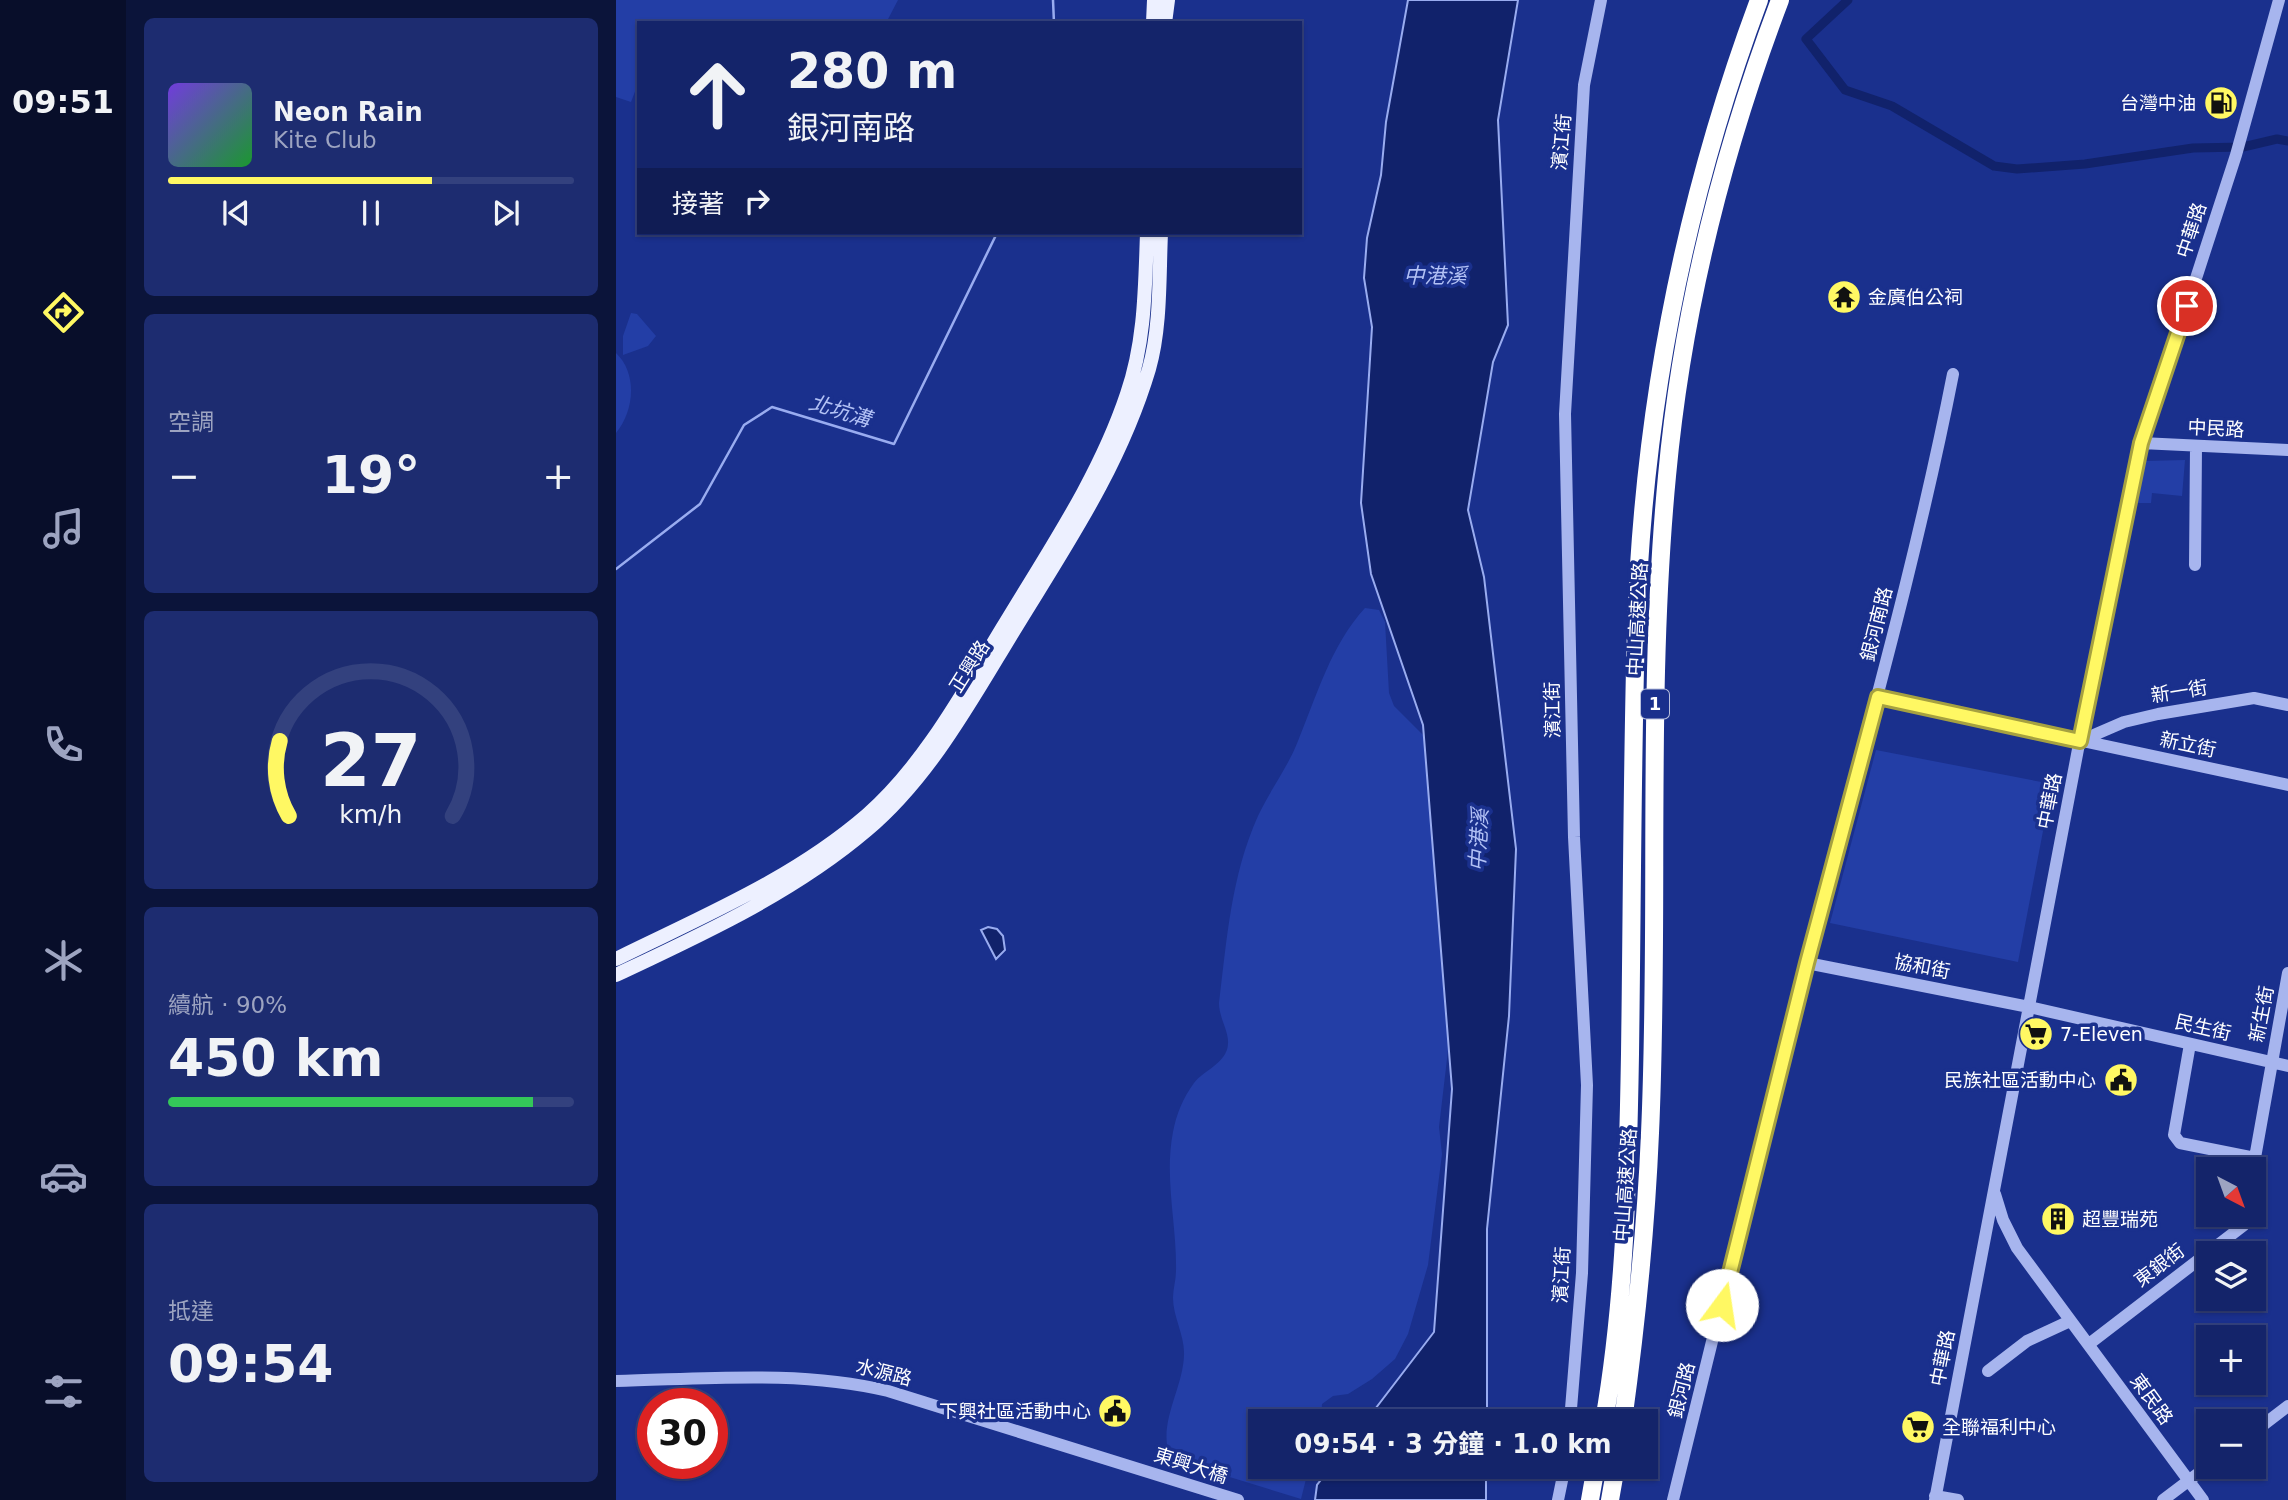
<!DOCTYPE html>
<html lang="zh-TW">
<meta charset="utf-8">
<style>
body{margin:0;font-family:"DejaVu Sans","Noto Sans TC",sans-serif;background:#1d2c70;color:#f1f3f6;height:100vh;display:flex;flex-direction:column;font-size:26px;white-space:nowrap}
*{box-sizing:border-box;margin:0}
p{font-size:23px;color:#9da4c1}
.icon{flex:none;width:38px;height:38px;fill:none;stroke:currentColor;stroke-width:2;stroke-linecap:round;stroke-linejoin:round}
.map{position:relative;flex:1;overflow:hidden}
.sheet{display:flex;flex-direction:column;gap:18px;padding:18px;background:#0b143a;width:490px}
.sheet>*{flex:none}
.banner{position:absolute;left:21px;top:21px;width:665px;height:214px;border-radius:0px;box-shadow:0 2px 5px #0004,0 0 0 2px #33417e;background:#14246a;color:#f1f3f6;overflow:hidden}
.needle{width:46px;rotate:139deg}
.fabs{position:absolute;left:1580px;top:1157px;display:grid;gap:14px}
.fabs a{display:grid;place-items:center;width:70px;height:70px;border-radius:0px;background:#14246a;box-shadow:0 2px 5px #0004,0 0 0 2px #33417e;font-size:35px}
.speed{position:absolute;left:21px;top:1388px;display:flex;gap:14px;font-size:35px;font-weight:700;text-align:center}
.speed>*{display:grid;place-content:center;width:91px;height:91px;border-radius:50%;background:#14246a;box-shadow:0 2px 5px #0004,0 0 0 2px #33417e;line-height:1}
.speed .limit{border:10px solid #d22;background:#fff;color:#111}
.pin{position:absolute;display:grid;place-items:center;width:60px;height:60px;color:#fff;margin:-30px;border:4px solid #fff;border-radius:50%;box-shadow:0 2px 7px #0007}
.me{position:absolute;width:77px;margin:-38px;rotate:14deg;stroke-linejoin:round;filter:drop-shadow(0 0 5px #0008)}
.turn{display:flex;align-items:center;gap:24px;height:147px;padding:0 35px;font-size:32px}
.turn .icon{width:91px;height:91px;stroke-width:2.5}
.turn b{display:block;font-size:49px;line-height:60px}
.then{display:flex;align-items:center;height:66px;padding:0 35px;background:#0003;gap:14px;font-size:26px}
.big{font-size:52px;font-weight:700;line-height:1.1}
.sheet .tile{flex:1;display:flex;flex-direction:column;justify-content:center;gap:10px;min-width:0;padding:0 24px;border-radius:10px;background:#1d2c70}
.sheet .dial{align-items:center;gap:0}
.dial svg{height:182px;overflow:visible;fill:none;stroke:#33417e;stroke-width:7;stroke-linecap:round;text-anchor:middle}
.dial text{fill:#f1f3f6;stroke:none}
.song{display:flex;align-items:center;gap:21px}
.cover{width:84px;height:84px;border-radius:10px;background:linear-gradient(135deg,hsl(260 70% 55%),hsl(130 70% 35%))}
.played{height:7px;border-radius:4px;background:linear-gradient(90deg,#fff863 65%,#33417e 65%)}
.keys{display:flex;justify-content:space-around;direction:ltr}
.heat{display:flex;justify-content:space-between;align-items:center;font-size:38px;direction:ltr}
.charge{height:10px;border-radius:5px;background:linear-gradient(90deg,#34c759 90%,#33417e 0)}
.trip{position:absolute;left:632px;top:1409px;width:410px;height:70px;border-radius:0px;background:#14246a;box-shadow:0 2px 5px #0004,0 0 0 2px #33417e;font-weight:700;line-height:70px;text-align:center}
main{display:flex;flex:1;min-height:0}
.tab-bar{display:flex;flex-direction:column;width:126px;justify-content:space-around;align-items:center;background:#080e2a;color:#9da4c1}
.tab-bar .icon{width:49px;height:49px}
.tab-bar .on{color:#fff863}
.tab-bar b{font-size:32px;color:#f1f3f6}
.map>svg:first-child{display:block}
.green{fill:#233ea6}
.water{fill:#11226b;stroke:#99acf0;stroke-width:2}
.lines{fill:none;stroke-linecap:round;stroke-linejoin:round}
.stream{stroke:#99acf0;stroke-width:2.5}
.canal{stroke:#11226b;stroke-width:9}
.minor{stroke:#a7b5ee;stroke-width:12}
.major{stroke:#edf0ff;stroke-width:14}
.highway{stroke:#fff;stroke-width:18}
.route-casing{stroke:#a6a140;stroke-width:18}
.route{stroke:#fff863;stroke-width:12}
.labels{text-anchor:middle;stroke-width:7;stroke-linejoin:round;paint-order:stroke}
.shield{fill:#1a308d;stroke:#bac1dd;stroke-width:2}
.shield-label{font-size:18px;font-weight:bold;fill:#fff}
.poi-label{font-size:19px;fill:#fff;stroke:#1a308d;text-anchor:start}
.street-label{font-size:19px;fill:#fff;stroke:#1a308d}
.water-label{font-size:21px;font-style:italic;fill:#b2c1f5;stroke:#1a308d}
</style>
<main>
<nav class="tab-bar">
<b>09:51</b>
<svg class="icon on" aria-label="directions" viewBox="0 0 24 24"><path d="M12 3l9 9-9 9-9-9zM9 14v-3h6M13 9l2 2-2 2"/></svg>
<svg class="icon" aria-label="music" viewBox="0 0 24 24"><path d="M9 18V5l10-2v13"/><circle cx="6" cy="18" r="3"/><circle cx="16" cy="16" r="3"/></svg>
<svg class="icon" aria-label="phone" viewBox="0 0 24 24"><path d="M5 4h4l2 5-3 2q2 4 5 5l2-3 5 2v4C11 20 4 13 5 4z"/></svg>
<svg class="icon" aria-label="climate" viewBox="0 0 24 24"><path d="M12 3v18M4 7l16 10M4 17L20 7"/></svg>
<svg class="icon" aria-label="car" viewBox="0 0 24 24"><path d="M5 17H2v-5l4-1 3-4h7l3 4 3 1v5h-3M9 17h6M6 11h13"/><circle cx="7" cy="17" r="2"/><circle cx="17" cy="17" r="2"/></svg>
<svg class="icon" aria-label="filters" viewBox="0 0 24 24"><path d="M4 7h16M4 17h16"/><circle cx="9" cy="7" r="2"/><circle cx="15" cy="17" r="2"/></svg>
</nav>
<section class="sheet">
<div class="tile">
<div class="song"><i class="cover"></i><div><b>Neon Rain</b><p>Kite Club</p></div></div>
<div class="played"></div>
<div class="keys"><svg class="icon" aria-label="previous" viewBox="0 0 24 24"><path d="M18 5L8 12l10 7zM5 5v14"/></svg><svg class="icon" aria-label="pause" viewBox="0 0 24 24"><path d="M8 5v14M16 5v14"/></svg><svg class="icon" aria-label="next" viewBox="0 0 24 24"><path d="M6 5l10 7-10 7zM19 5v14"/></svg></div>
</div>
<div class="tile"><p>空調</p>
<div class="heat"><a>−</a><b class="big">19°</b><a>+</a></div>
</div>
<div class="tile dial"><svg viewBox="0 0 100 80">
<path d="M14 69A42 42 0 1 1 86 69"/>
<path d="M14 69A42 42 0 0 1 10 36" stroke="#fff863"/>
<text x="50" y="56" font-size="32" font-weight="700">27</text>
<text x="50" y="72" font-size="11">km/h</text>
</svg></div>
<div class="tile"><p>續航 · 90%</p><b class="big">450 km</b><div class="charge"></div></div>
<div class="tile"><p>抵達</p><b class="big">09:54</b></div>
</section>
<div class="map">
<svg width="1672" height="1500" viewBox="0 0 1672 1500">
<rect width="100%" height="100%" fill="#1a308d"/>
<path class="green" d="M0,0H282L270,23H23V81L15,102L0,97Z
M15,313L21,314L40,336L32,346L7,355V336Z
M0,353C22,374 18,411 0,433Z
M1569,460L1566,496L1536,493L1535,503H1521L1530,461Z
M749,608L763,610L769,622L773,693L778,706L807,735L818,759L833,1042L823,1127L826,1154L812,1265L792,1334L779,1359L756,1379L732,1394L717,1396L706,1404L705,1421H644V1466L693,1467L685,1499L555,1459C540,1425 567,1390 568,1355C569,1336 557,1317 557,1298C557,1289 560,1280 560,1271C561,1225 548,1178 557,1132C560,1115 567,1098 578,1083C588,1070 611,1063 612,1044C613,1031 603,1018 603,1003C611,939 615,876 642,816C654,790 672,767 682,741C701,695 715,645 749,608Z
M1260,750L1436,784L1402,962L1214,923Z"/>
<path class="water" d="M792,0H902L882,120L892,325L877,362L852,510L868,577L900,849L893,1016L871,1229V1421H750L818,1332L836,1089L807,725L755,574L745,503L756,327L748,278L751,238L765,175L770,122Z
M372,927L381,929L387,936L389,950L380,959L365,930Z
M715,1467H870V1500H699L701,1485Z"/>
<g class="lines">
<path class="stream" d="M437,0L438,23
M0,569L84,504L128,425L156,407L278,444L381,233"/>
<path class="canal" d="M1232,0L1190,39L1229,90L1276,106L1378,166L1401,169L1469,164L1577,148L1627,147L1661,139L1672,141"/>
<path class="minor" d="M1525,443L1672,450
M1579,565L1580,447
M1262,697L1672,785
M1464,741L1508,722L1542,714L1638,698L1672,705
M1191,963L1413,1007L1672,1066
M1574,1044L1558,1135L1564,1143L1639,1158
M1637,1169L1672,973
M1379,1194L1387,1220L1401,1248L1587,1500
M1473,1344L1628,1225L1630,1214
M1372,1371L1411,1341L1454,1321
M0,1381C91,1379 183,1370 272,1391L622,1500
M954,1421L966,1273L971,1085L958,837L949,414L968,85L985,0
M1638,1432L1672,1406
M1319,1496L1342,1500
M942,1500L949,1466
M1057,1500C1101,1321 1145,1141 1191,963C1241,767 1298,573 1337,374
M1319,1500L1479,660L1523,454L1620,155L1663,0
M1547,1500L1592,1466"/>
<path class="major" d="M537,23L538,0
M549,23L552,0
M0,959C87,916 177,879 251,815C308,765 348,691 387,627C432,552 483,478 511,394C529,342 529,288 531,233
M0,975C87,934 177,893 251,830C315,776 357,697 400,627C452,542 504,466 533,369C545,327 543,277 545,233"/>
<path class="highway" d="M988,1421C1009,1300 1012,1176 1014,1054C1016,912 1016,770 1020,628C1027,414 1068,201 1143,0
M1007,1421C1020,1326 1030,1229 1034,1133C1044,914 1030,695 1051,476C1066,313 1106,153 1164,0
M974,1500L980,1466
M994,1500L1000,1466"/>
</g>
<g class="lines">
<g class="route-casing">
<path id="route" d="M1106,1305L1191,963L1262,697L1464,741L1525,443L1571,306"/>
</g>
<use href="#route" class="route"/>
</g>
<defs>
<g id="fuel-disc" transform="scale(1.75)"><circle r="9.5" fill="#fff863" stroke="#1a308d"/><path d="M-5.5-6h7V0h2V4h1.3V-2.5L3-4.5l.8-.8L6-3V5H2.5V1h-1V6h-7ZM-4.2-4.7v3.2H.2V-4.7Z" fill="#111"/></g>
<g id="temple-disc" transform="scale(1.75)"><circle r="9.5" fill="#fff863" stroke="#1a308d"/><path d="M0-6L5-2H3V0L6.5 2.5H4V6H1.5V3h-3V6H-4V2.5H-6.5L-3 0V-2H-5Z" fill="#111"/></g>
<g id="supermarket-disc" transform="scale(1.75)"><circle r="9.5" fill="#fff863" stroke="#1a308d"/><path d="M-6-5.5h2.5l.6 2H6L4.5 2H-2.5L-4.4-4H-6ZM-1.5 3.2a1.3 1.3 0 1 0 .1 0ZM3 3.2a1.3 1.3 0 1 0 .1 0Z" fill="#111"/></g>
<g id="civic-disc" transform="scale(1.75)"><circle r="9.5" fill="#fff863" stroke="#1a308d"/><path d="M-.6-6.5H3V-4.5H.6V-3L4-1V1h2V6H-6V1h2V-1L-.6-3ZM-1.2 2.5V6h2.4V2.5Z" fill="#111"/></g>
<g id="building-disc" transform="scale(1.75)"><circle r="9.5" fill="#fff863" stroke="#1a308d"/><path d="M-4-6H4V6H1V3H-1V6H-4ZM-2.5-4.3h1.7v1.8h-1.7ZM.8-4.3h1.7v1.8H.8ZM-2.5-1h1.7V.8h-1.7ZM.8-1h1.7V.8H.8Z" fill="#111"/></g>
</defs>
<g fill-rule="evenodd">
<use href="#fuel-disc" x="1605" y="103"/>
<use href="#temple-disc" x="1228" y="297"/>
<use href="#supermarket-disc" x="1420" y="1034"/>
<use href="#civic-disc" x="1505" y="1080"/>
<use href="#building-disc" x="1442" y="1219"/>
<use href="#civic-disc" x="499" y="1411"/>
<use href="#supermarket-disc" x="1302" y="1427"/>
</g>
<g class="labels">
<rect class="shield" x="1025" y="689.5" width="28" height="29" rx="5"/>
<g class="shield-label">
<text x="1039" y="710">1</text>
</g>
<g class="poi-label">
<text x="1580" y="110" text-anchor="end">台灣中油</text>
<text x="1252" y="304">金廣伯公祠</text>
<text x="1444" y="1041">7-Eleven</text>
<text x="1480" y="1087" text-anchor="end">民族社區活動中心</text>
<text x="1466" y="1226">超豐瑞苑</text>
<text x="475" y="1418" text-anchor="end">下興社區活動中心</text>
<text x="1326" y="1434">全聯福利中心</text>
</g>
<g class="street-label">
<text transform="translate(945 142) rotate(-85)" y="7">濱江街</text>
<text transform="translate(1575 230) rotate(-72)" y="7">中華路</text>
<text transform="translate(1600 428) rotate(3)" y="7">中民路</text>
<text transform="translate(1021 619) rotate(-87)" y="7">中山高速公路</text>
<text transform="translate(1260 624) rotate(-76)" y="7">銀河南路</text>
<text transform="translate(353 666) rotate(-58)" y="7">正興路</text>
<text transform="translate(1563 691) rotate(-9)" y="7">新一街</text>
<text transform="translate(936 710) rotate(-91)" y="7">濱江街</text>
<text transform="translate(1572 744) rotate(12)" y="7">新立街</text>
<text transform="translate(1433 801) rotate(-79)" y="7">中華路</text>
<text transform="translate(1306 966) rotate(11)" y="7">協和街</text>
<text transform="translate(1645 1014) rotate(-79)" y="7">新生街</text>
<text transform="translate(1587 1027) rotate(13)" y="7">民生街</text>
<text transform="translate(1009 1185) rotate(-86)" y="7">中山高速公路</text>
<text transform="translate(1543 1265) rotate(-37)" y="7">東銀街</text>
<text transform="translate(945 1275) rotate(-87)" y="7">濱江街</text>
<text transform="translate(1326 1358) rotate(-79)" y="7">中華路</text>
<text transform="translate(268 1372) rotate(14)" y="7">水源路</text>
<text transform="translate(1065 1390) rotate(-76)" y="7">銀河路</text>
<text transform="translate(1536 1399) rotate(54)" y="7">東民路</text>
<text transform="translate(575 1465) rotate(18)" y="7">東興大橋</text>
</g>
<g class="water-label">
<text x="819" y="283">中港溪</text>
<text transform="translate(224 411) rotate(17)" y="7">北坑溝</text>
<text transform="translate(863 840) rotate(-87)" y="7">中港溪</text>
</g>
</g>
</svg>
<div class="fabs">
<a><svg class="needle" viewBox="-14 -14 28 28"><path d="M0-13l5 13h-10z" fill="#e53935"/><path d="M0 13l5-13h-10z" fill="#9da4c1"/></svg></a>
<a><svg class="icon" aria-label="layers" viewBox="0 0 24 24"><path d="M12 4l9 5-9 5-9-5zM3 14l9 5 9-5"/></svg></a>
<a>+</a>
<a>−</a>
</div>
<div class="speed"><div class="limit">30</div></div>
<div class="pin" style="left:1571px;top:306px;background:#d93025"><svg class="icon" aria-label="arrive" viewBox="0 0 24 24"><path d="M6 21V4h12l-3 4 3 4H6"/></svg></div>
<svg class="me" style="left:1106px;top:1305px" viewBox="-20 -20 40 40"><circle r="19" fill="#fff"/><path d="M0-13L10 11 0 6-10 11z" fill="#fff863"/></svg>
<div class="trip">09:54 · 3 分鐘 · 1.0 km</div>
<div class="banner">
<div class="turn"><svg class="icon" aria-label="ahead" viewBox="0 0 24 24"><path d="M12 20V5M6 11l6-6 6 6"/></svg><div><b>280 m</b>銀河南路</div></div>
<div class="then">接著<svg class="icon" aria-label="right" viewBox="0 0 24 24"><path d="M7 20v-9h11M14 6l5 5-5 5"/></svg></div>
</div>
</div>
</main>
